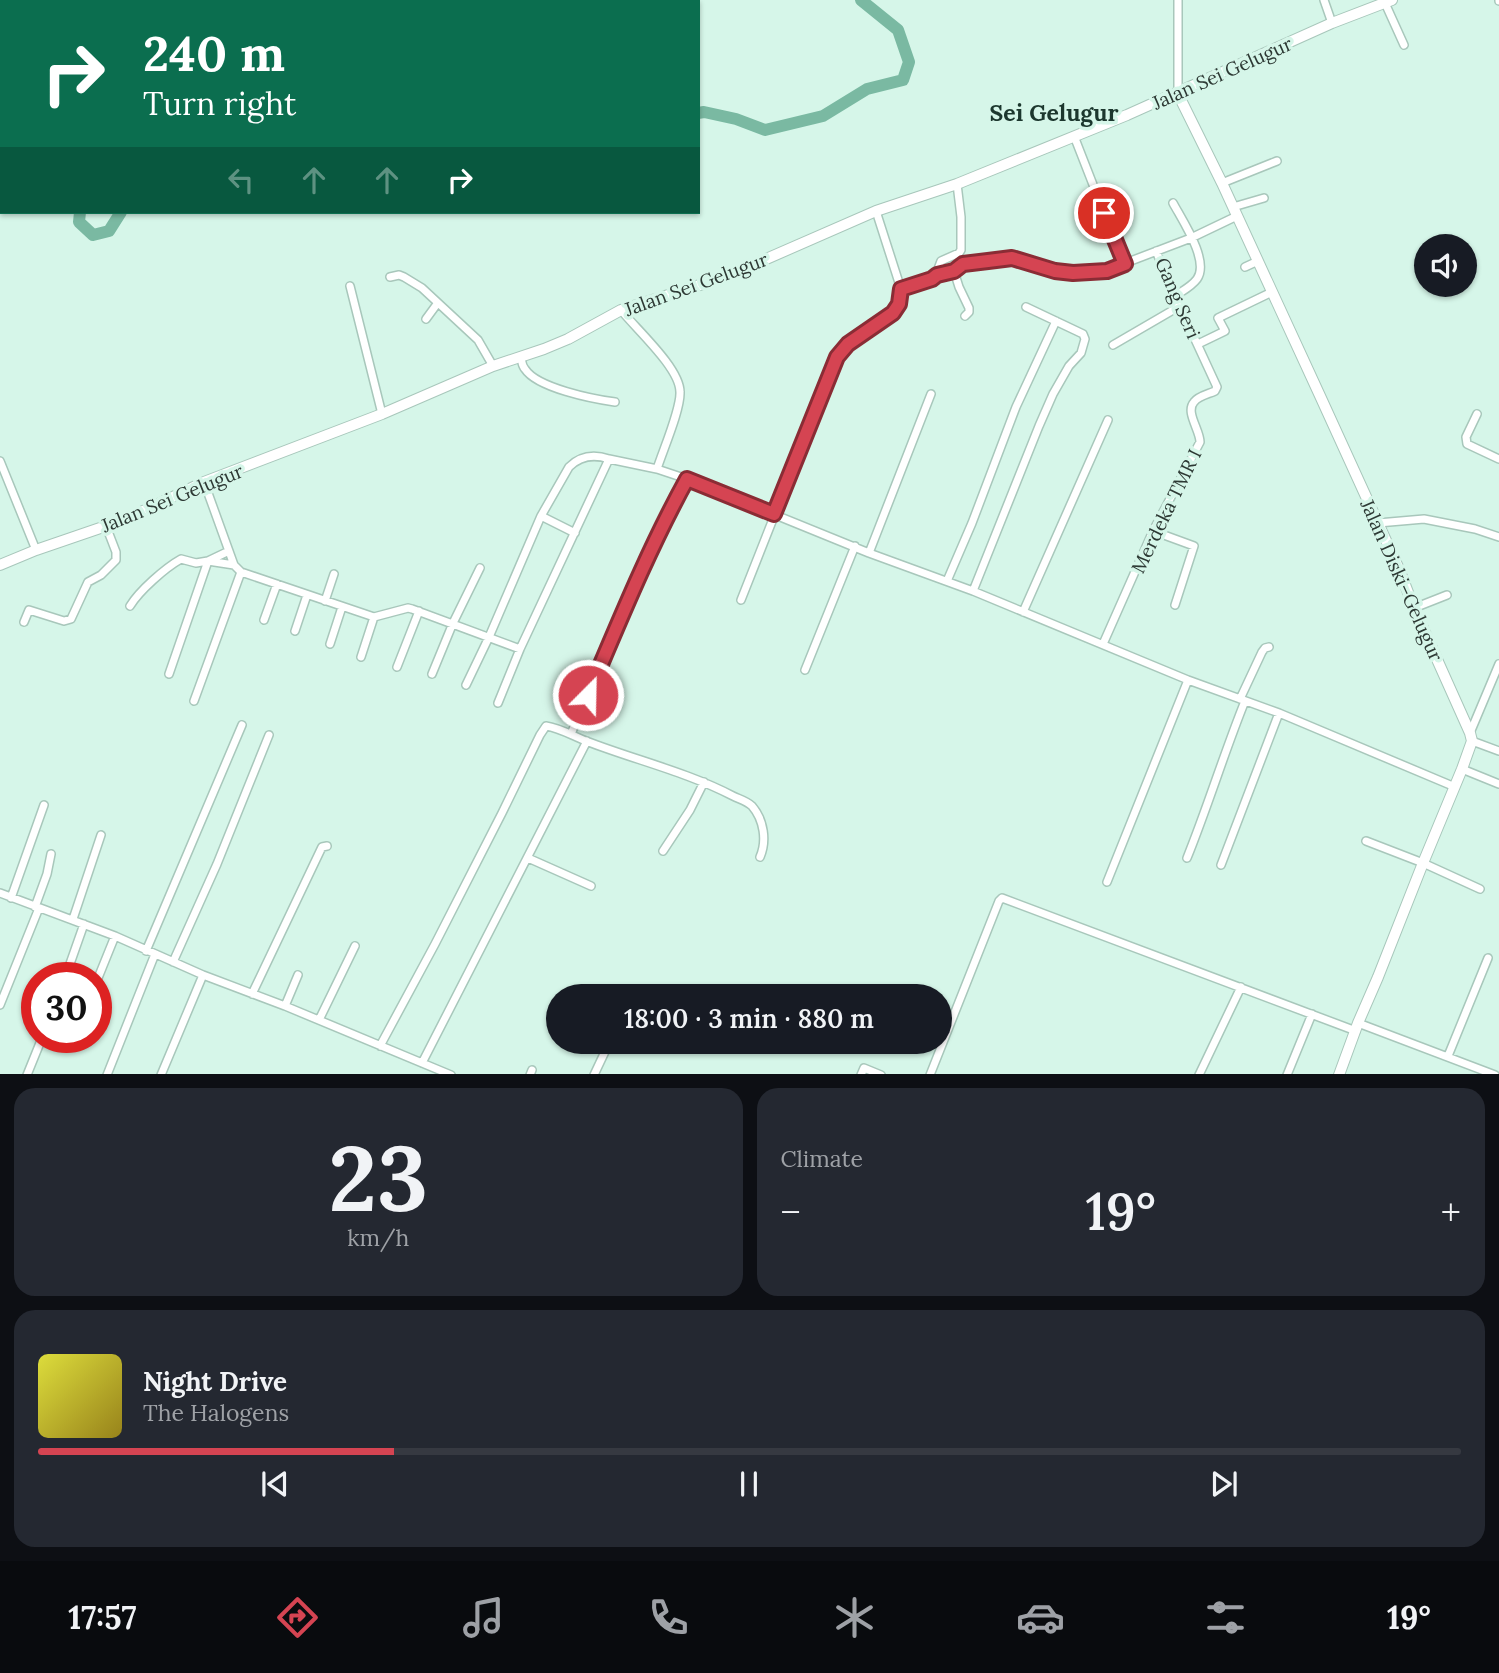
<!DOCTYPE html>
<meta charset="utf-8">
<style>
body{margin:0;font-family:Lora,serif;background:#242831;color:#f1f3f6;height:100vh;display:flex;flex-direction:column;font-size:26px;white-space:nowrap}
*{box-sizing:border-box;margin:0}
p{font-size:23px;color:#9ea1a6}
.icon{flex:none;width:38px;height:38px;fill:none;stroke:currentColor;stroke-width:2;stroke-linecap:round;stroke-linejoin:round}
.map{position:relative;height:1074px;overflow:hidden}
.panel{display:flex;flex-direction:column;gap:14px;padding:14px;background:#0d0f14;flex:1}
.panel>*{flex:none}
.hud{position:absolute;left:0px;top:0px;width:700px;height:214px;box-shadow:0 2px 5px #0004;background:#0b6e4f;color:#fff;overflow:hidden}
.fabs{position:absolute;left:1414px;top:234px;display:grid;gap:14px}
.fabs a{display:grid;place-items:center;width:63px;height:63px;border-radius:50%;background:#171b24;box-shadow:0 2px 5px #0004;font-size:35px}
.speed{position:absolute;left:21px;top:962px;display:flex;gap:14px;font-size:35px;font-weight:700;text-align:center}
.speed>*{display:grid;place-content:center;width:91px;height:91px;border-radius:50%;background:#171b24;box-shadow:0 2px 5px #0004;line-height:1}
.speed .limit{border:10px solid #d22;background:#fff;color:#111}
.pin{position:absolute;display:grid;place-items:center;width:60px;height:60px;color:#fff;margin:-30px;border:4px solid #fff;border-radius:50%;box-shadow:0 2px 7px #0007}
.me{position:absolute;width:77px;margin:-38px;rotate:23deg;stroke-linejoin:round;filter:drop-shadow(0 0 5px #0008)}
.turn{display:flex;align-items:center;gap:24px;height:147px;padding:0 28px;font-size:32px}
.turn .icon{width:91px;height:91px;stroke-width:2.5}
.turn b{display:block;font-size:49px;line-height:60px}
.lanes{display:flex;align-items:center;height:66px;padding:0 28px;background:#0003;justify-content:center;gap:35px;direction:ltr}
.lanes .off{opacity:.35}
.big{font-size:52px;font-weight:600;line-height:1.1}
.panel .widget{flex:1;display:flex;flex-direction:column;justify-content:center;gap:10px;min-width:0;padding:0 24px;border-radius:21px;background:#242831}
.panel .dial{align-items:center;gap:0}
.dial b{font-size:91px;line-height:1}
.song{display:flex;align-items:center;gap:21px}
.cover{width:84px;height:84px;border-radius:10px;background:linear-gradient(135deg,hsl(60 70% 55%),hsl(50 70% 35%))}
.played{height:7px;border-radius:4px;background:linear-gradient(90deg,#d54452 25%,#363941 25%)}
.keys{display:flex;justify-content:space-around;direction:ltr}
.heat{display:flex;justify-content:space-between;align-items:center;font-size:38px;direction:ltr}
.panel .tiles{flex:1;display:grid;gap:14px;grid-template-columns:1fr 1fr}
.widget:last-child{grid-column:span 2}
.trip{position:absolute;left:546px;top:984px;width:406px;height:70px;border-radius:35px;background:#171b24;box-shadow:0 2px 5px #0004;font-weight:600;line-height:70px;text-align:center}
.dock{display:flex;height:112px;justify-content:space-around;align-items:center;background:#090b0e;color:#9ea1a6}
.dock .icon{width:49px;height:49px}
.dock .current{color:#d54452}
.dock b{font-size:32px;color:#f1f3f6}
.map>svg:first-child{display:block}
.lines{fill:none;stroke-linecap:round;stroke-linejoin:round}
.river{stroke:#7ab9a2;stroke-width:12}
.minor-casing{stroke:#a8c7bb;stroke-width:10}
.secondary-casing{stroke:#a8c7bb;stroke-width:12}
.minor{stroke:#fff;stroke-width:7}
.secondary{stroke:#fff;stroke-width:10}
.route-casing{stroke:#8a2c35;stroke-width:18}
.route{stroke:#d54452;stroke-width:12}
.labels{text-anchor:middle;stroke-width:7;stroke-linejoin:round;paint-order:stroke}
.street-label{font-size:19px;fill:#2d3934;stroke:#d6f6e9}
.quarter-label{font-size:23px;font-weight:bold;fill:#1c372e;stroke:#d6f6e9}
</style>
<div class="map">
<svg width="1499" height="1075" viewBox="0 0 1499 1075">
<rect width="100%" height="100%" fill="#d6f6e9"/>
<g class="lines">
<path class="river" d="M0,90H2
M698,113L704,112L736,119L765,130L823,116L867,89L903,80L909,62L898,30L861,0
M80,212L79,222L93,235L109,231L121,212"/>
<g class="minor-casing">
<path id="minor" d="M1324,0L1332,23
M1499,0V1
M1385,3L1404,45
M1178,94V0
M1074,136L1124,264
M1222,183L1277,161
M1173,203C1182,220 1210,261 1197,279C1191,287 1182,291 1175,296
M1233,207L1264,198
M1245,267L1258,261
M954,271L959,287L969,308V312L965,316
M937,275L954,271L963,264L1012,258L1055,271L1086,273L1107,270L1191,238L1237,216
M390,277L399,275L404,277L422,288L478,340L493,366
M350,286L382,414
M901,289L935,277L941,261L959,253L961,250V217L957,184
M621,310C636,329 680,368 680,392C681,409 663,450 657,469
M426,319L437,304
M1198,344L1225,331L1218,318L1272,292
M1113,345L1180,306
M521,358C522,362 522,366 525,369C537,388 593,399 615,402
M1477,414L1466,437L1467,444L1499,459
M0,461L36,550
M204,482L234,565L241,572L374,617L408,608L412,609L520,649
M541,516L569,467C580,456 594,454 609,459
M1378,523L1424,519L1475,529L1499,537
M1153,531L1194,546L1175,605
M869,553L931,394
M947,581L972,523L1016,407L1056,321
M973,591L1039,426L1053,394L1069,366L1081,353L1085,339L1083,334L1026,307
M741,600L837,357L848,344L893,313L899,304L901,289L876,211
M325,601L334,574
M130,606C139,591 165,568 181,559L196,563L208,561L234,565
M1414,608L1447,595
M1023,612L1108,420
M264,620L277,584
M24,622L29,610L64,621L71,619L88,582L101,575L116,560V552L106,526
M295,631L307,595
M330,644L342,607
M1103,644L1153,531L1200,442C1200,430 1185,412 1194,402C1198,396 1209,394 1215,391L1217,387L1175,296L1156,251
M361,657L374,617
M397,667L419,611
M805,670L855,546
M169,674L208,561L229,551
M432,674L453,623L480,568
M466,685L489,637L541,516L575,533
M1240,699L1262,652L1265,648L1269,647
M194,701L241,572
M498,703L520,649L609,459L657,469L687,479L869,553L973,591L1188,680L1279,713L1455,787
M1470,733L1499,664
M571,734L619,621L669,511L687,479
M1472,741L1499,751
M1462,769L1499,784
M1366,841L1423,863L1480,889
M663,851L690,810L704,782
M528,858L591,886
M1187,858C1208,806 1224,753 1245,701
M1221,865L1279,713
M1107,882L1188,680
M0,893L115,936L203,975L285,1006L451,1075
M11,898L44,805
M35,907L47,874L51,854
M73,919L101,835
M146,951L242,725
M173,962L217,864L269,735
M65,978L84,924
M96,983L115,936
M252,994L322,847L327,846
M0,1005L39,908
M285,1006L298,975
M319,1020L355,946
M1358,1023L1495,1075
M380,1046L435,944L502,813L540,735L546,726C560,728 573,736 586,741C635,760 687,772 733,796C739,799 747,801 752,806C764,820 767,841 760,857
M1448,1056L1488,958
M422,1063L587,741
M27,1075L42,1038
M107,1075L155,954
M161,1075L203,975
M530,1075L532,1070
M594,1075L610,1041
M861,1075L864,1068L881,1075
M930,1075L999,901L1002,898L1356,1031
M1199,1075L1241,987
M1287,1075L1312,1014"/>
</g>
<g class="secondary-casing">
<path id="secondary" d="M1178,94L1222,183L1321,398L1399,569L1414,608L1470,733L1472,741L1462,769L1423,863L1378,977L1358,1023L1339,1075
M0,565L36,550L106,526L148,509L204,482L382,414L493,366L544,349L568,339L621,310L725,277L876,211L957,184L1127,115L1332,23L1392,0"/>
</g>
<use href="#minor" class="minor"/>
<use href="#secondary" class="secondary"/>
</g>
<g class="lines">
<g class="route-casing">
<path id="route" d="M588,695C619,622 649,548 687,479L774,514L837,357L848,344L893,313L899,304L901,289L932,279L937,275L954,271L963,264L988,261L1012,258L1055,271L1073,273L1107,271L1125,264L1104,213"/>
</g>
<use href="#route" class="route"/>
</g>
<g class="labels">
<g class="street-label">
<text transform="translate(1222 73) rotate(-24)" y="7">Jalan Sei Gelugur</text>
<text transform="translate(696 284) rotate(-20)" y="7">Jalan Sei Gelugur</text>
<text transform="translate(1178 298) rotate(67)" y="7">Gang Seri</text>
<text transform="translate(172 498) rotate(-22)" y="7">Jalan Sei Gelugur</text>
<text transform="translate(1166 511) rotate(-64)" y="7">Merdeka TMR I</text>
<text transform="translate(1402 580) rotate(66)" y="7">Jalan Diski–Gelugur</text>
</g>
<g class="quarter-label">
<text x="1054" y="121">Sei Gelugur</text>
</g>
</g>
</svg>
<div class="fabs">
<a><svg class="icon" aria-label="sound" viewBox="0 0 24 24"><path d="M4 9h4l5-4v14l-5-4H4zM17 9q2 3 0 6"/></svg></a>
</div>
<div class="speed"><div class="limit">30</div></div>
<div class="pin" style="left:1104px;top:213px;background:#d93025"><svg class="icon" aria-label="arrive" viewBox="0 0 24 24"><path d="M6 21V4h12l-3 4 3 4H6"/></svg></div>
<svg class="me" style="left:588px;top:695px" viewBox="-20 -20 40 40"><circle r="17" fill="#d54452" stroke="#fff" stroke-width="3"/><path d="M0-11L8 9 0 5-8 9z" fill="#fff"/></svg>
<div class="trip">18:00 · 3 min · 880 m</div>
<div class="hud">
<div class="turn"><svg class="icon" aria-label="right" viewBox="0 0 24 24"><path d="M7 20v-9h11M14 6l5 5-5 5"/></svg><div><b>240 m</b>Turn right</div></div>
<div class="lanes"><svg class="icon off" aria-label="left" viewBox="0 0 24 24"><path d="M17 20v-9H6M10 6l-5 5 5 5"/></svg><svg class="icon off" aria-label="ahead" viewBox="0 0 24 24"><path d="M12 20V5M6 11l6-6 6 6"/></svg><svg class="icon off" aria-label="ahead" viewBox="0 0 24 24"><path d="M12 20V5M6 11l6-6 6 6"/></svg><svg class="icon" aria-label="right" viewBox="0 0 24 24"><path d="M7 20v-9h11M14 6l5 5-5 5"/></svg></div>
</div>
</div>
<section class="panel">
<div class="tiles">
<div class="widget dial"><b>23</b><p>km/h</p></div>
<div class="widget"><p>Climate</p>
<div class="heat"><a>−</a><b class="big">19°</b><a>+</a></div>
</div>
<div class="widget">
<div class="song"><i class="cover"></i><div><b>Night Drive</b><p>The Halogens</p></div></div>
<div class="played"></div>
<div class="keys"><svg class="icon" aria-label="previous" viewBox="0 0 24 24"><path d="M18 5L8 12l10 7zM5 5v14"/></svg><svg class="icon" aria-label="pause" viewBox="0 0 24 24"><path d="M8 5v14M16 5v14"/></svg><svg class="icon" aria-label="next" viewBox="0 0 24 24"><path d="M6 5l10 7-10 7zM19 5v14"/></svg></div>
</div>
</div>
</section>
<nav class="dock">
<b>17:57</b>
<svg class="icon current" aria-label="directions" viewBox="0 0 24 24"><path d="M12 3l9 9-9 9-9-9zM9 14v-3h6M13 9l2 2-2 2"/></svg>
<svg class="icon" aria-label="music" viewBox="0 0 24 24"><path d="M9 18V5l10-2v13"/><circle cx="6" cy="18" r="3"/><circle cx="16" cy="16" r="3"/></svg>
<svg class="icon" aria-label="phone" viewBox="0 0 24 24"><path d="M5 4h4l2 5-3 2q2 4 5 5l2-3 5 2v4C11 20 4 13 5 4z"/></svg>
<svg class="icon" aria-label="climate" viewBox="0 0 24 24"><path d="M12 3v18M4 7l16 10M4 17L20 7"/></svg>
<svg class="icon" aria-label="car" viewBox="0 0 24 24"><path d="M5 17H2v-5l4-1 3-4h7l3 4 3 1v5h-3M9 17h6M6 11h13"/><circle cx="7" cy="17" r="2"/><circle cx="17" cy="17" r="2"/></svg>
<svg class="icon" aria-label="filters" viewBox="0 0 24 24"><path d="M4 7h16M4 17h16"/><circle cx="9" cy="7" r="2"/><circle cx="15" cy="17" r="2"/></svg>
<b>19°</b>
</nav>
